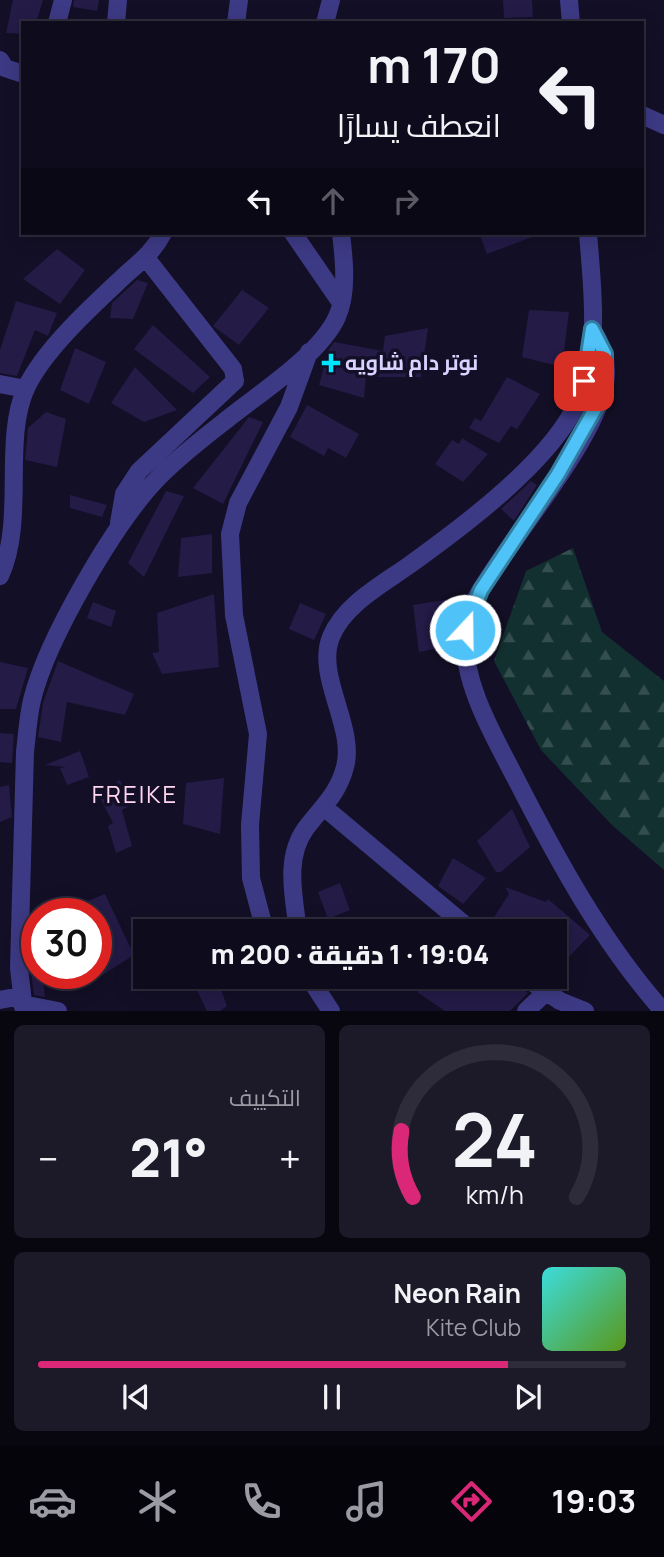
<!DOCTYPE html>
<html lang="ar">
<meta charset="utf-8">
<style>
body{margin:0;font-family:Manrope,Cairo,sans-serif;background:#1c1929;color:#f1f3f6;direction:rtl;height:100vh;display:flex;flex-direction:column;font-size:26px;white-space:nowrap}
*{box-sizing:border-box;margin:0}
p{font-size:23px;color:#9b9ba3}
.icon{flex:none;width:38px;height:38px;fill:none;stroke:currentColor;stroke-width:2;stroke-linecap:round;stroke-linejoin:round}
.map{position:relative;height:1011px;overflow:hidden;direction:ltr}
.side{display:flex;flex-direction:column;gap:14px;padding:14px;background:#08060f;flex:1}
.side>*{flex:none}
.top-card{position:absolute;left:21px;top:21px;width:623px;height:214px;border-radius:0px;box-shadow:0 4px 18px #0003,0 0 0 2px #2e2b3b;direction:rtl;background:#0e0b1c;color:#f1f3f6;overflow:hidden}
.speed{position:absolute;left:21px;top:898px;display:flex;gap:14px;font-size:35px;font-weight:700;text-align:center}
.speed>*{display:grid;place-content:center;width:91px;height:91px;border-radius:50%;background:#0e0b1c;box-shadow:0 4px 18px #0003,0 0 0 2px #2e2b3b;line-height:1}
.speed .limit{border:10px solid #d22;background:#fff;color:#111}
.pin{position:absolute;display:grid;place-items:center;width:60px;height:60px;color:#fff;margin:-30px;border-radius:14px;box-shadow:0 4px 10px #0006}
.me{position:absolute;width:77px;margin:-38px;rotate:21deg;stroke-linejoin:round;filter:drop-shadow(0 0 5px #0008)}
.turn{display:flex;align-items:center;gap:24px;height:147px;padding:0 28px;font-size:32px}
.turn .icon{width:91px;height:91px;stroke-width:2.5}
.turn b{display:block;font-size:49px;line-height:60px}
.lanes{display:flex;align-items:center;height:66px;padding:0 28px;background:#0003;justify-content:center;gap:35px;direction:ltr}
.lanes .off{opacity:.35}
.big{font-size:52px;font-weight:800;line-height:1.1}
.side .tile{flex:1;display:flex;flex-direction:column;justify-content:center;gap:10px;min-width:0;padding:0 24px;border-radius:10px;background:#1c1929}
.side .dial{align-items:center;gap:0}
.dial svg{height:182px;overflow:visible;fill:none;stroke:#2e2b3b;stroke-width:7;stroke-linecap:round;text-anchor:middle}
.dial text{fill:#f1f3f6;stroke:none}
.song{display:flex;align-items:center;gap:21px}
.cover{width:84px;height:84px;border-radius:10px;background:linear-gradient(135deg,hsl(180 70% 55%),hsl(90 70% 35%))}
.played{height:7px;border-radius:4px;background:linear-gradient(90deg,#db2777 80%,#2e2b3b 80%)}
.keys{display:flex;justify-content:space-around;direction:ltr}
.heat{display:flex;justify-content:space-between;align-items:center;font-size:38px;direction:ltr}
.side .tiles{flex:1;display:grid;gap:14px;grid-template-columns:1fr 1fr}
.tile:last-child{grid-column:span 2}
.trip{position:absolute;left:133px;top:919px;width:434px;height:70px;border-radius:0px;background:#0e0b1c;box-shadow:0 4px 18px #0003,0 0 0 2px #2e2b3b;font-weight:800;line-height:70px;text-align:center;direction:rtl}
.tab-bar{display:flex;height:112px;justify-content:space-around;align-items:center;background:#06040b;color:#9b9ba3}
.tab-bar .icon{width:49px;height:49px}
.tab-bar .active{color:#db2777}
.tab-bar b{font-size:32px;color:#f1f3f6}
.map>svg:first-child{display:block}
.forest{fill:url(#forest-firs)}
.building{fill:#241b47}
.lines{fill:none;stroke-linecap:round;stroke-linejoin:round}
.minor{stroke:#3d3a85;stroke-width:18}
.route-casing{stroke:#337fa1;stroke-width:18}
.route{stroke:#4fc3f7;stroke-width:12}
.poi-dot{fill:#00e5ff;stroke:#130f26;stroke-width:2.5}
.labels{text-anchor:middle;stroke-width:7;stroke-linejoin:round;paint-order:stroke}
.poi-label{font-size:21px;font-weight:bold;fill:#d9d4ff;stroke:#130f26;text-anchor:start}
.quarter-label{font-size:24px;letter-spacing:2px;fill:#ffd6f0;stroke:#130f26}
</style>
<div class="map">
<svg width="664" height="1011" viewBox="0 0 664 1011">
<defs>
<pattern id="forest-firs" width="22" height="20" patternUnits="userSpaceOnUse" patternTransform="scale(1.75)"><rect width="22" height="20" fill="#12302f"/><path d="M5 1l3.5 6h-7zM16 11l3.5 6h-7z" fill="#344d4e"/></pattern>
</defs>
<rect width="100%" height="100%" fill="#130f26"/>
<path class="forest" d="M573,548L602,632L664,681V870L612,825L541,750L494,661L526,571Z"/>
<path class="building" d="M13,0H43L36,23H23V34L6,33Z
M74,0H99L97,11L73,7Z
M503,0H532L533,17L504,18Z
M479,233H540V234L487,254Z
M57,249L85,270L60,304L23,279Z
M137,280L148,283L133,319L110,318L112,303Z
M242,290L269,308L239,345L213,326Z
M16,301L57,313L48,336L35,330L17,376L0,373V350Z
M529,310L569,312L562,367L522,357Z
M153,325L210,377L193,393L134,349Z
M428,328L421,377H366L364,398L319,385L329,349L334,342L383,351L385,336Z
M75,348L106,362L89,404L60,390Z
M135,367L177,410L144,422L111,403Z
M507,377L540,394L517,429L511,426L499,443L469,428L475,418L481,421Z
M307,405L359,434L346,458L328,448L324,456L290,437Z
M46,412L66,419L57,467L25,460L28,428Z
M249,417L263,422L223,504L193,488Z
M462,438L488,454L463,482L435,464L452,440L459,444Z
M531,481L537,485L514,521L501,509Z
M166,491L184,496L144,577L128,563Z
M70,495L107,505L102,517L70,508Z
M212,534V573L178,577L181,538Z
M214,594L219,667L162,674L152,653L159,652L157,613Z
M457,598L454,645L419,652L413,605Z
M93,602L116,611L111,627L87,618Z
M300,603L326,614L314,640L289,629Z
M58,661L134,694L125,715L67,702L61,742L38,737L43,703Z
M0,662L28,668L16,709H0Z
M0,733L14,734L12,763L0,762Z
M80,751L89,777L67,785L60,768L66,767L45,765Z
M224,778L220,834L183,824L186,783Z
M120,780L133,804L122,810L132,846L116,853L108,826L113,823L97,792Z
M9,785L12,817L0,822V787Z
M512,809L530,847L501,872H496L477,841Z
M453,858L486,878L463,904L438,886Z
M340,883L350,910L328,919L318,892Z
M505,887L546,902L548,899L590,935L555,971V931H499L489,925L509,894Z
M105,894L134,955L96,979V914L58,913Z
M31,972L42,974L45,997L34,995Z
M190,976H216L227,1006L220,1011H207Z
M435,976H512L516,985L528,993L510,1011H445L417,992Z"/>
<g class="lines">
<path class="minor" d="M569,0L571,23
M57,23L63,0
M116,23L118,0
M236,23L239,0
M325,23L331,0
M0,60L5,68L23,74
M642,115L664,125
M293,233L341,303
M592,329C603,346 609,363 605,384C595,438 522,525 491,574C480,591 466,610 465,631C461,682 494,736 516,779C558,861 602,942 663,1011
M0,384L26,389
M119,523L124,494L139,471L235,381L233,369L146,258
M0,576C26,520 2,441 26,388C44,350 90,308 121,279C137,264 153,253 163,233
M325,808L472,931
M265,931L251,878L250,825L258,734L234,615L230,534L238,503L289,407L309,352
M298,931C294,897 284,858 306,828C322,807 338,794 345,767C356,727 315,676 331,637C344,605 381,585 408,566C461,528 552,461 578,401C601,350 592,286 588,233
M308,976L331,1011
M523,976L560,1001L585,1011
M0,1000L21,996
M22,1004L58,1011
M24,1011L19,968L25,752C27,735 28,717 32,700C47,639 116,520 160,476C180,456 203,438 225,421C258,394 319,356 337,317C348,292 344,259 341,233
M526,1011L546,992"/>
</g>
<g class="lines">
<g class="route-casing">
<path id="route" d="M465,630L481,590L558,474L599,402L605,385V354L592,329L584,381"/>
</g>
<use href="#route" class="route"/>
</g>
<path class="poi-dot" d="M327.5 352.5h7v7h7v7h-7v7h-7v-7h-7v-7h7z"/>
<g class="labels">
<g class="poi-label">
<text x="345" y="370">نوتر دام شاويه</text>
</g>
<g class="quarter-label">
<text x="135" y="803">FREIKE</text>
</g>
</g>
</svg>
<div class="speed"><div class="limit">30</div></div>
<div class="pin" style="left:584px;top:381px;background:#d93025"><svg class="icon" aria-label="arrive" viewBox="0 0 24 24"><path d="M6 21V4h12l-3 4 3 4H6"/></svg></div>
<svg class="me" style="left:465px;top:630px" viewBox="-20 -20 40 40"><circle r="17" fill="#4fc3f7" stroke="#fff" stroke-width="3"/><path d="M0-11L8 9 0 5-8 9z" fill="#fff"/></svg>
<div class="trip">19:04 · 1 دقيقة · 200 m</div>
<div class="top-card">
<div class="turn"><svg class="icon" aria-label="left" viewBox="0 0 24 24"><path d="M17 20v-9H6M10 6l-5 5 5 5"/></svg><div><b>170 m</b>انعطف يسارًا</div></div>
<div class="lanes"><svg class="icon" aria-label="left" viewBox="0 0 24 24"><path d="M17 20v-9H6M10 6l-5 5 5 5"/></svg><svg class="icon off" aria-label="ahead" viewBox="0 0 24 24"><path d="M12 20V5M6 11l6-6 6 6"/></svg><svg class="icon off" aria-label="right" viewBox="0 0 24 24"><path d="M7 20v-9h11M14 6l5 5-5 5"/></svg></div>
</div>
</div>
<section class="side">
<div class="tiles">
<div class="tile dial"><svg viewBox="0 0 100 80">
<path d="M14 69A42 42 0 1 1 86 69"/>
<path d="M14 69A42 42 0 0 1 9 40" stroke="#db2777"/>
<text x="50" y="56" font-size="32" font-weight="700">24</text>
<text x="50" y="72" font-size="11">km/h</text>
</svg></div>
<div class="tile"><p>التكييف</p>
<div class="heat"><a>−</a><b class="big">21°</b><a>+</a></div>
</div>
<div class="tile">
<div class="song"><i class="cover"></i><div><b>Neon Rain</b><p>Kite Club</p></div></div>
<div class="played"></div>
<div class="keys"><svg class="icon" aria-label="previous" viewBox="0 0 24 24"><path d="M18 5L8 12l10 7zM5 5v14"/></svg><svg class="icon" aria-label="pause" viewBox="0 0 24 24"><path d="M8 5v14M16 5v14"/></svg><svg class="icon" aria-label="next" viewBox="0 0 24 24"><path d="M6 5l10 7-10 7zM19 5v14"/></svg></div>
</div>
</div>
</section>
<nav class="tab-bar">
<b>19:03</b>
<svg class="icon active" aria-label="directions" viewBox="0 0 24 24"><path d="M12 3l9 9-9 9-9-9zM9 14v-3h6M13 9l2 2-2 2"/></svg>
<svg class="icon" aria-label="music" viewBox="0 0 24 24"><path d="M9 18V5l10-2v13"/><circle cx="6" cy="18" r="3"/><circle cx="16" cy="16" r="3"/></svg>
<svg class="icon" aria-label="phone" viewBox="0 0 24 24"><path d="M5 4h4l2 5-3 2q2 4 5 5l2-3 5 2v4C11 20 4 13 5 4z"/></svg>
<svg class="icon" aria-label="climate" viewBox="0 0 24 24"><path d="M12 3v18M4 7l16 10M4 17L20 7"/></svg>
<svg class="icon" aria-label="car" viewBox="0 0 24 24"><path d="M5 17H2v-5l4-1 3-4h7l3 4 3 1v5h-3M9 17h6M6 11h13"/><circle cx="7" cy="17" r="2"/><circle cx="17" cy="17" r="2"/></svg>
</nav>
